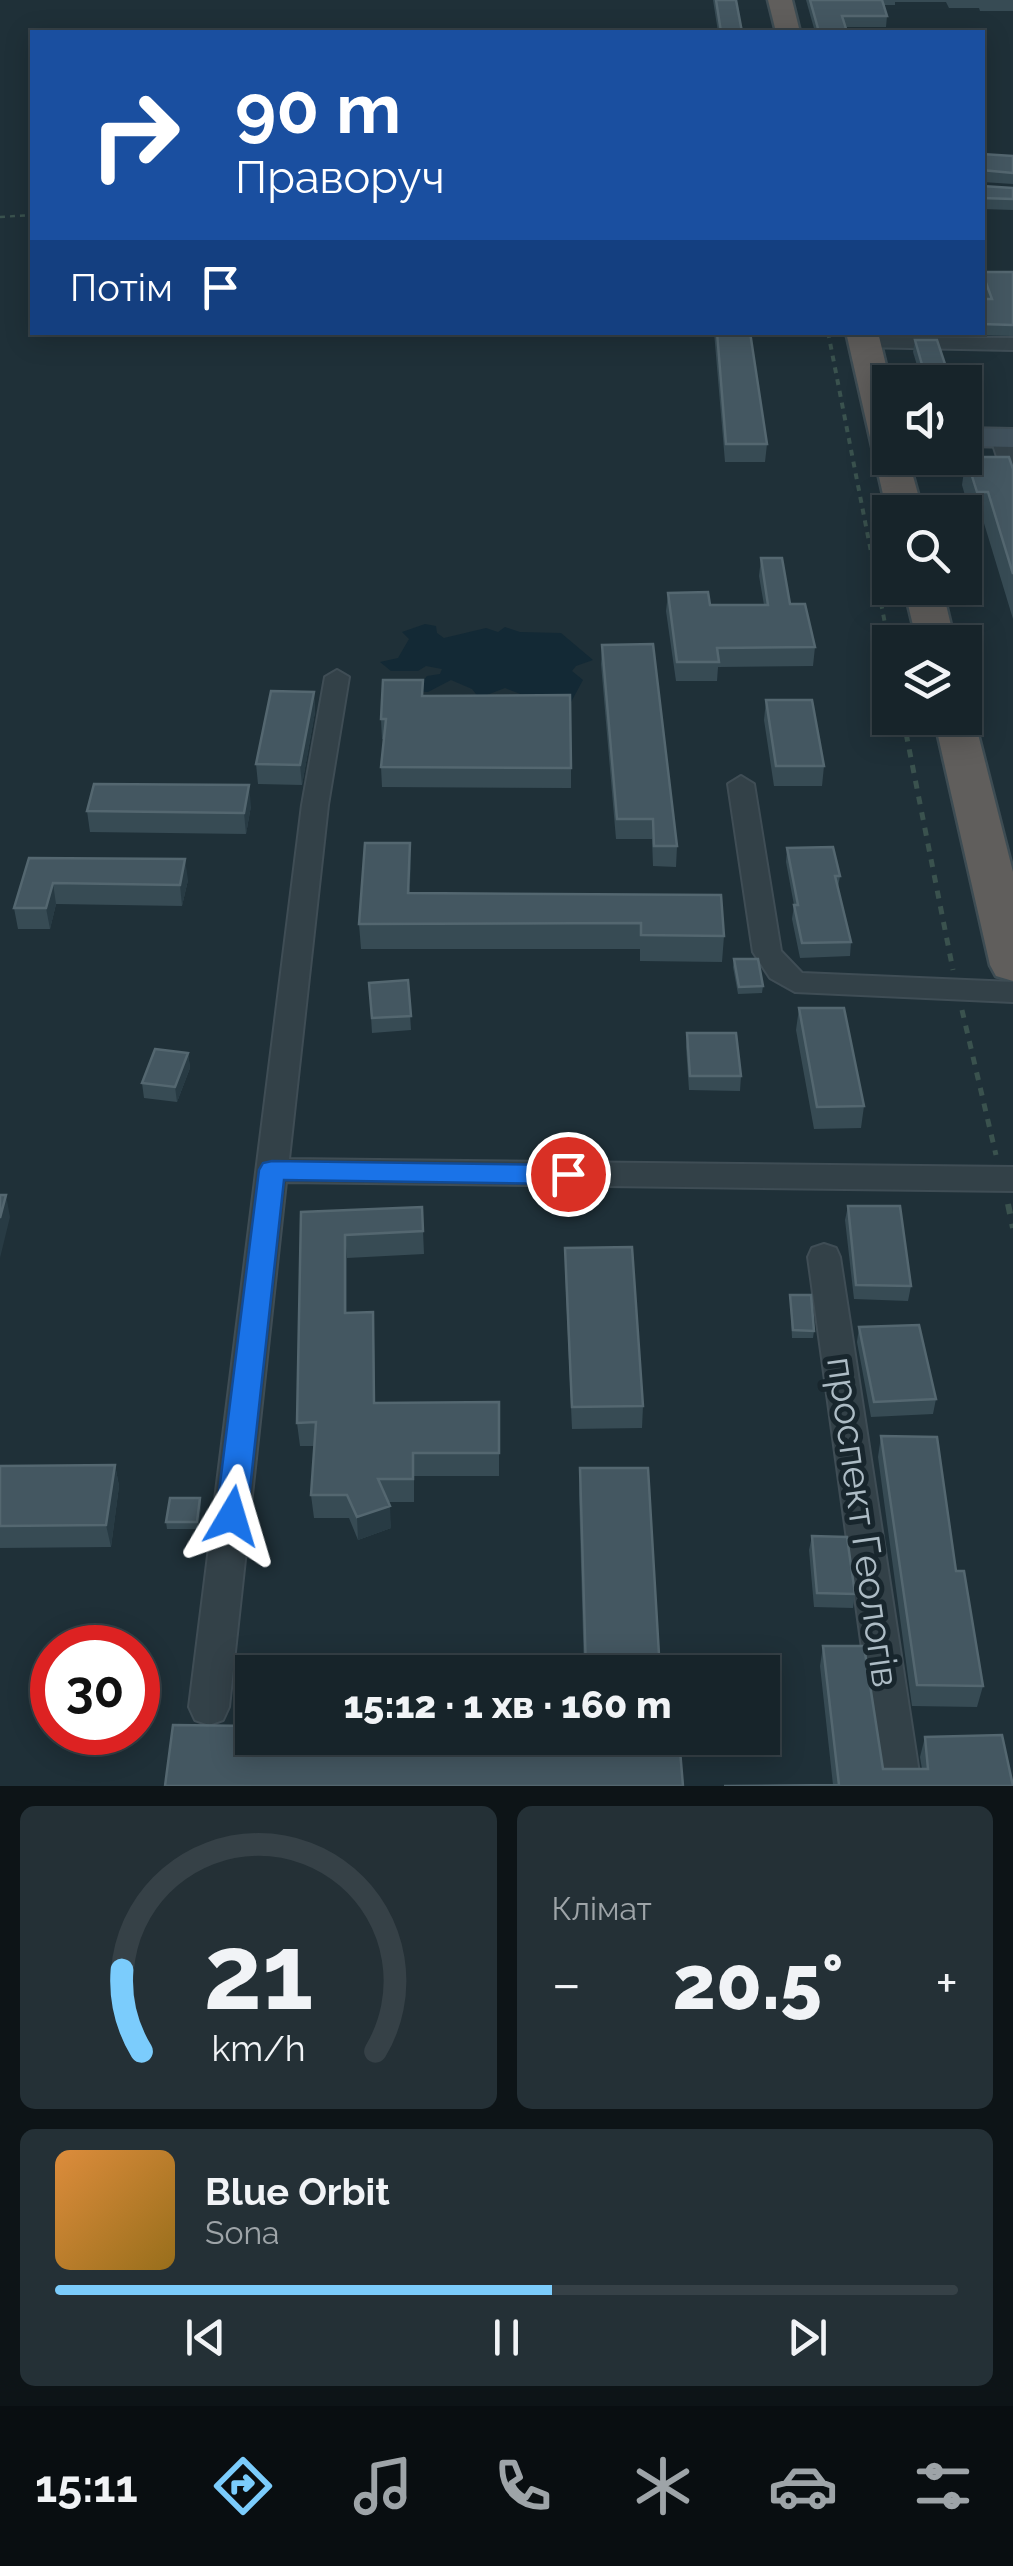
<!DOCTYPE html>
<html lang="uk">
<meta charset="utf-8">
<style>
body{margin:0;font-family:Raleway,sans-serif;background:#243036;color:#f1f3f6;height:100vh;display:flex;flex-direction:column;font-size:38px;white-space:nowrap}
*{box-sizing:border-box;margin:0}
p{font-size:32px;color:#9ea4a8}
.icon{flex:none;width:55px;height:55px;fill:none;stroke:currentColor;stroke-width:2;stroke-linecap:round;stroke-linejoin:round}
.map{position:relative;height:1786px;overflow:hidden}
.side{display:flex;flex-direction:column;gap:20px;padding:20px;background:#0d1417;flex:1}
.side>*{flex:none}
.guide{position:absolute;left:30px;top:30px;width:955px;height:305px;border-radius:0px;box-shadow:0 5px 25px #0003,0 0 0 2px #364147;background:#1a4fa0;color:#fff;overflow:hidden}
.buttons{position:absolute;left:872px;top:365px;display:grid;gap:20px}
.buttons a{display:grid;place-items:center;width:110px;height:110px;border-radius:0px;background:#17242a;box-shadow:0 5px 25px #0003,0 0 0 2px #364147;font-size:50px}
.speed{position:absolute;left:30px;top:1625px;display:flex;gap:20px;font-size:50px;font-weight:700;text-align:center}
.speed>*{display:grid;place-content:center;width:130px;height:130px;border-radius:50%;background:#17242a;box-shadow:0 5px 25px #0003,0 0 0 2px #364147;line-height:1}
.speed .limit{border:15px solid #d22;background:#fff;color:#111}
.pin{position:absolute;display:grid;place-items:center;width:85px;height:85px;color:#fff;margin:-42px;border:5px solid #fff;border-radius:50%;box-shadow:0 2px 10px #0007}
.me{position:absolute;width:110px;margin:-55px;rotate:7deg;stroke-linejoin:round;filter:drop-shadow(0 0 8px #0008)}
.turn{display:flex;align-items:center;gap:35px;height:210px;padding:0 40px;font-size:45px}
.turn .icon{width:130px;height:130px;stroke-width:2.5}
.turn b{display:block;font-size:70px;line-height:85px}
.then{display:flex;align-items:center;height:95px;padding:0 40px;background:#0003;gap:20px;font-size:38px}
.big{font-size:75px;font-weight:800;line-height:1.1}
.side .tile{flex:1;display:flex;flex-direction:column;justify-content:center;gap:15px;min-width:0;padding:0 35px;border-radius:15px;background:#243036}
.side .dial{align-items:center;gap:0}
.dial svg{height:260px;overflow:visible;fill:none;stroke:#364147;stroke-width:7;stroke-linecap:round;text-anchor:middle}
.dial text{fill:#f1f3f6;stroke:none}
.song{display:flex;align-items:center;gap:30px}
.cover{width:120px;height:120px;border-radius:15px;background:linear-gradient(135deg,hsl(30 70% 55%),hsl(40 70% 35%))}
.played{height:10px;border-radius:5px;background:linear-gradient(90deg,#7bccfc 55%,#364147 55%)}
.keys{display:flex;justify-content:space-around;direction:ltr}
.heat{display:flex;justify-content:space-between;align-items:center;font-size:55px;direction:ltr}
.side .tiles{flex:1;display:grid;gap:20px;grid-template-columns:1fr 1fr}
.tile:last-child{grid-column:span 2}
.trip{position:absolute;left:235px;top:1655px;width:545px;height:100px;border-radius:0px;background:#17242a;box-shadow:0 5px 25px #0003,0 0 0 2px #364147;font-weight:800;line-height:100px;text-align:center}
.dock{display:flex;height:160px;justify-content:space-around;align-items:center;background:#090e11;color:#9ea4a8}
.dock .icon{width:70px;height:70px}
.dock .on{color:#7bccfc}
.dock b{font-size:45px;color:#f1f3f6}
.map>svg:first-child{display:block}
.water{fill:#132935}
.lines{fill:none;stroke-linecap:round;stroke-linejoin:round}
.minor-casing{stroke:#3f4d55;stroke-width:4}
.secondary-casing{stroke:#3f4d55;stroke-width:4}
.trunk-casing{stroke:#3d4c53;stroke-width:5}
.path-far3{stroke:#3a524e;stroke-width:2.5;stroke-dasharray:5 5;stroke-linecap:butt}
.path-far2{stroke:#3a524e;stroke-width:4;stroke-dasharray:6 6;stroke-linecap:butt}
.path-far1{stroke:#3a524e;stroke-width:5;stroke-dasharray:8 8;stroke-linecap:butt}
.path{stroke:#3a524e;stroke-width:6;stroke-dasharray:10 10;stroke-linecap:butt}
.minor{fill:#334148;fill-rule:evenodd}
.secondary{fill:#40515c;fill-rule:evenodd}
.trunk{fill:#605e5c;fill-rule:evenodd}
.wall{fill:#374b54}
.shaded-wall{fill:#283b44}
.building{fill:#445761;stroke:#546770;stroke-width:2.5}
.route{fill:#1a73e8;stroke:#114b97;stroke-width:2.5}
.labels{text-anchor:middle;stroke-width:10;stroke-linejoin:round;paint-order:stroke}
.near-street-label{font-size:38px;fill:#adbcc5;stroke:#18262d}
</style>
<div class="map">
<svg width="1013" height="1786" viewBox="0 0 1013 1786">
<rect width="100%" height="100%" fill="#1f3038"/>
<path class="water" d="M425,624L436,626L437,633L444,638L486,628L498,632L505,627L520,632L561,633L593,660L576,666L572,671L583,680L570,704L561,695L528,697L505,688L479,698L472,689L451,680L428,692L414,691L427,676L440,674L442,669L426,666L418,671H391L380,662L398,658L409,639L402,632Z"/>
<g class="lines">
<g class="minor-casing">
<path id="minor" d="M865,337L1013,338V350L858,347L855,343Z
M1001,432L1008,434L1013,442V479L1002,473L991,438Z
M337,670L349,677L328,805L289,1159L1013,1167V1191L286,1182L229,1707L223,1720L209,1725L195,1720L189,1707L302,805L325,677Z
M741,776L754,784L781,951L802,973L1013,982V1002L795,992L770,978L753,952L728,784Z
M824,1244L836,1248L840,1257L921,1786H881L808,1257L812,1248Z"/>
</g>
<g class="secondary-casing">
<path id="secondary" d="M965,428L1013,429V447L965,446Z"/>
</g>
<g class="trunk-casing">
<path id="trunk" d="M768,0H792L800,32H776Z
M846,332H878L890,382V458H908L923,512H890V516L887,512Z
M904,588H942L955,642H917Z
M965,708L974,718L1013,872V981L996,976L990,965L934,718H965Z"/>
</g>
<path class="path-far3" d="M0,217L32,215"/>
<path class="path-far2" d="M828,332L890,649"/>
<path class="path-far1" d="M903,718L953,970
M962,1010L996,1155"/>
<path class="path" d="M1008,1204L1013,1228"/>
<use href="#minor" class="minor"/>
<use href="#secondary" class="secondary"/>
<use href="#trunk" class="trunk"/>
</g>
<path class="wall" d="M713,0H736L742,32H718Z
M806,0H1013V11H980L979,8H949L946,2H895V5H883L887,16L886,27H846L847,32H815Z
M982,154L1013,156V184L982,182Z
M982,186L1013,188V210L982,209Z
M982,272H1013V336L931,334L982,332V299H986L982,291Z
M714,332H750L767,444L765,462H725Z
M915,340L951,382H922L913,352Z
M966,457L1013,469V619L983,520H972L962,485Z
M761,558L815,647L813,666L718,667L717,681H676L666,611L668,593L710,605H764L759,576Z
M602,645L677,846L676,867L653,866L652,839H616L601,664Z
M423,680V696L571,768V788L382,787L381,767L384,739H382L381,719Z
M314,692L315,712L302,785L258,784L256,764Z
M766,700L824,766L822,786H774L764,720Z
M251,806L246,834L90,832L87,811Z
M410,843V893L721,895L724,936L722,962L640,961V949H361L359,924Z
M787,848L840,876L838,887L851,942L850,956L800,958L792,919L794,905L786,862Z
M29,858L188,880L182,906L56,904L50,929H18L14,908Z
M734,959L763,986L762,993L738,994L733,967Z
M408,980L411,1030L372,1033L369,983Z
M799,1008L864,1106L861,1128L814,1129L796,1030Z
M687,1033L741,1076L740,1091L689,1090L686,1047Z
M188,1053L190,1068L177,1102L144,1098L142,1083Z
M848,1206L911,1286L908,1301L854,1299L845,1220Z
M422,1207L424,1254L347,1258V1313L374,1335L375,1403L499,1402V1476H414V1502H388L391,1528L358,1540L349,1518H314L311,1495L315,1446H300L297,1423L301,1212Z
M565,1248L643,1406L642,1428L572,1429L565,1270Z
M790,1295L814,1331L813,1338H792Z
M859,1327L936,1399L933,1414L871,1417L857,1342Z
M881,1436L956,1571L983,1686L977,1707L912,1706L878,1457Z
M115,1465L119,1486L111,1547L0,1548V1466Z
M580,1468L660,1672H584L579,1494Z
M200,1498L201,1506L198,1529H167L166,1522Z
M812,1536L855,1594L853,1608L814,1607L809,1550Z
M823,1646L883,1769H922L920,1757L925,1737L1013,1786L833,1785L820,1666Z"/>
<path class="shaded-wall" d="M314,692L315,712L302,785L300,765Z
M249,785L251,806L246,834L244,813Z
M410,843L411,869L408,919V893Z
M185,859L188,880L182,906L180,885Z
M53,883L56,904L50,929L46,908Z
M188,1053L190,1068L177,1102L175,1087Z
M6,1195L10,1217L0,1258V1218Z
M345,1235L347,1258V1336L345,1313Z
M115,1465L119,1486L111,1547L106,1525Z
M200,1498L201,1506L198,1529L197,1522Z
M390,1506L391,1528L358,1540L357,1517Z"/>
<path class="building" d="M716,0H736L742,32H721Z
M810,0H882L887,16H842L847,32H819Z
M982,154L1013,156V173L982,170Z
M982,186L1013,188V199L982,198Z
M982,272H1013V325L982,324V299H992Z
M717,332H750L767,444H726Z
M915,340H937L951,382H927Z
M966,457H1009L1013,469V574L988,492H977Z
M761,558H782L790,604H805L815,647L717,648L719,662H677L668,593L708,592L710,605H768Z
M653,644L677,846H654L653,819H617L602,645Z
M383,680H423L422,696L570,695L571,768L381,767L386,719H381Z
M271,691L314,692L300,765L256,764Z
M766,700H812L824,766H776Z
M94,784L249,785L244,813L87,811Z
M365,843H410L408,893L721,895L724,936L641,935V923L359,924Z
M833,847L840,876H835L851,942L802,943L794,905H798L787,848Z
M29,858L185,859L180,885L53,883L46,908H14Z
M734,959H758L763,986L739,987Z
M408,980L411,1016L372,1018L369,983Z
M799,1008H844L864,1106L817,1107Z
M687,1033H736L741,1076H690Z
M155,1049L188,1053L175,1087L142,1083Z
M0,1195H6L0,1218Z
M848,1206H900L911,1286L856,1285Z
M422,1207L423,1231L345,1235V1313L373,1312L374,1403L499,1402V1453H413V1479H378L390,1506L357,1517L347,1495H311L316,1422L297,1423L301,1212Z
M632,1247L643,1406L572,1407L565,1248Z
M790,1295H811L814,1331L793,1330Z
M919,1325L936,1399L874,1402L859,1327Z
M881,1436L937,1437L956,1571H964L983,1686L917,1685Z
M115,1465L106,1525L0,1526V1466Z
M580,1468H648L660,1672H586Z
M170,1498H200L197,1522H166Z
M812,1536L847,1537L855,1594L817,1593Z
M823,1646H864L883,1769H928L925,1737L1002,1735L1013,1786H724L839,1785Z
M173,1725L252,1726V1738H679L683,1786H165Z"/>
<path class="route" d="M272,1161L568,1165L577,1167L581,1174L577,1181L568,1184L284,1180L247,1516L242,1525L232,1529L221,1525L216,1516L259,1170L263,1163Z"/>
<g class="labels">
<g class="near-street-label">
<text transform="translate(863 1522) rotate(82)" y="13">проспект Геологів</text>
</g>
</g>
</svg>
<div class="buttons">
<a><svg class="icon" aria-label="sound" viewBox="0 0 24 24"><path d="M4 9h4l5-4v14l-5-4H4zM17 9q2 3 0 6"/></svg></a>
<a><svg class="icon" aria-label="search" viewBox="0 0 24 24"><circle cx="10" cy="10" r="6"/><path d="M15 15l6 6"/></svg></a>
<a><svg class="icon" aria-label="layers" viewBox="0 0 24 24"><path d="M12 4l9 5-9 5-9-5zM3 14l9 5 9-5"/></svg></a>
</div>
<div class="speed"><div class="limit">30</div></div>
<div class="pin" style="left:568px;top:1174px;background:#d93025"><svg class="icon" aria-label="arrive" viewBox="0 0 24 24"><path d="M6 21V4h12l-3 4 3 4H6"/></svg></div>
<svg class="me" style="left:232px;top:1516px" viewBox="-20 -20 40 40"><path d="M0-17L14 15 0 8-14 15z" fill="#1a73e8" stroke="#fff" stroke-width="4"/></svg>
<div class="trip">15:12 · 1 хв · 160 m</div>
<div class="guide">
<div class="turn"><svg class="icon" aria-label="right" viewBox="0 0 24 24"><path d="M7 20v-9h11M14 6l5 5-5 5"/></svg><div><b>90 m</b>Праворуч</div></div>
<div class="then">Потім<svg class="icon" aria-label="arrive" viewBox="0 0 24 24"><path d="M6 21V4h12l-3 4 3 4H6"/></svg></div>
</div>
</div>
<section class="side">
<div class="tiles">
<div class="tile dial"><svg viewBox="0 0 100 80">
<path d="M14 69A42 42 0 1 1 86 69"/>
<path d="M14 69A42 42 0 0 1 8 44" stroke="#7bccfc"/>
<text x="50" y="56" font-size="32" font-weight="700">21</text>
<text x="50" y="72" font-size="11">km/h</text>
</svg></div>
<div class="tile"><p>Клімат</p>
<div class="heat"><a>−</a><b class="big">20.5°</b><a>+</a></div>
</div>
<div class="tile">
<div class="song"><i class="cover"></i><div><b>Blue Orbit</b><p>Sona</p></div></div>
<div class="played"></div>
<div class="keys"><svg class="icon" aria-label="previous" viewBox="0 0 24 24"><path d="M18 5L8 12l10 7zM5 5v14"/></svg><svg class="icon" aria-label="pause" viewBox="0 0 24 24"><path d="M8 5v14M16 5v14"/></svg><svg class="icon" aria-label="next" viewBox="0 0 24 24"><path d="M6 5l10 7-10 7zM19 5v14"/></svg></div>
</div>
</div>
</section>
<nav class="dock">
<b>15:11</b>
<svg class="icon on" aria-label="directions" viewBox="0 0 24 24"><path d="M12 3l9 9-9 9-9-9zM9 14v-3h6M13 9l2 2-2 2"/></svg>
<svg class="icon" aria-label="music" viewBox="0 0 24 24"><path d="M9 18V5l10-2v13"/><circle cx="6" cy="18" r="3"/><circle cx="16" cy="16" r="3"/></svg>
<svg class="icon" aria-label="phone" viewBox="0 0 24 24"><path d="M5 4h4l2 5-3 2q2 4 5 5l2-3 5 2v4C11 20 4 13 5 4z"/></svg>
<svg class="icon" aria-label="climate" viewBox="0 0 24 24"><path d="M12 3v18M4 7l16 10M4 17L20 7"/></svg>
<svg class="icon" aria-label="car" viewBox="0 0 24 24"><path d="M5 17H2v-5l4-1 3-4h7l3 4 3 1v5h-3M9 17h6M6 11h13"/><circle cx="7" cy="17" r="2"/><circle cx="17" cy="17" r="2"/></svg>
<svg class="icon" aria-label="filters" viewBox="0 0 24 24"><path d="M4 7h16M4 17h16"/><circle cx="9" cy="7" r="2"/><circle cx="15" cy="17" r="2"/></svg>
</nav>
